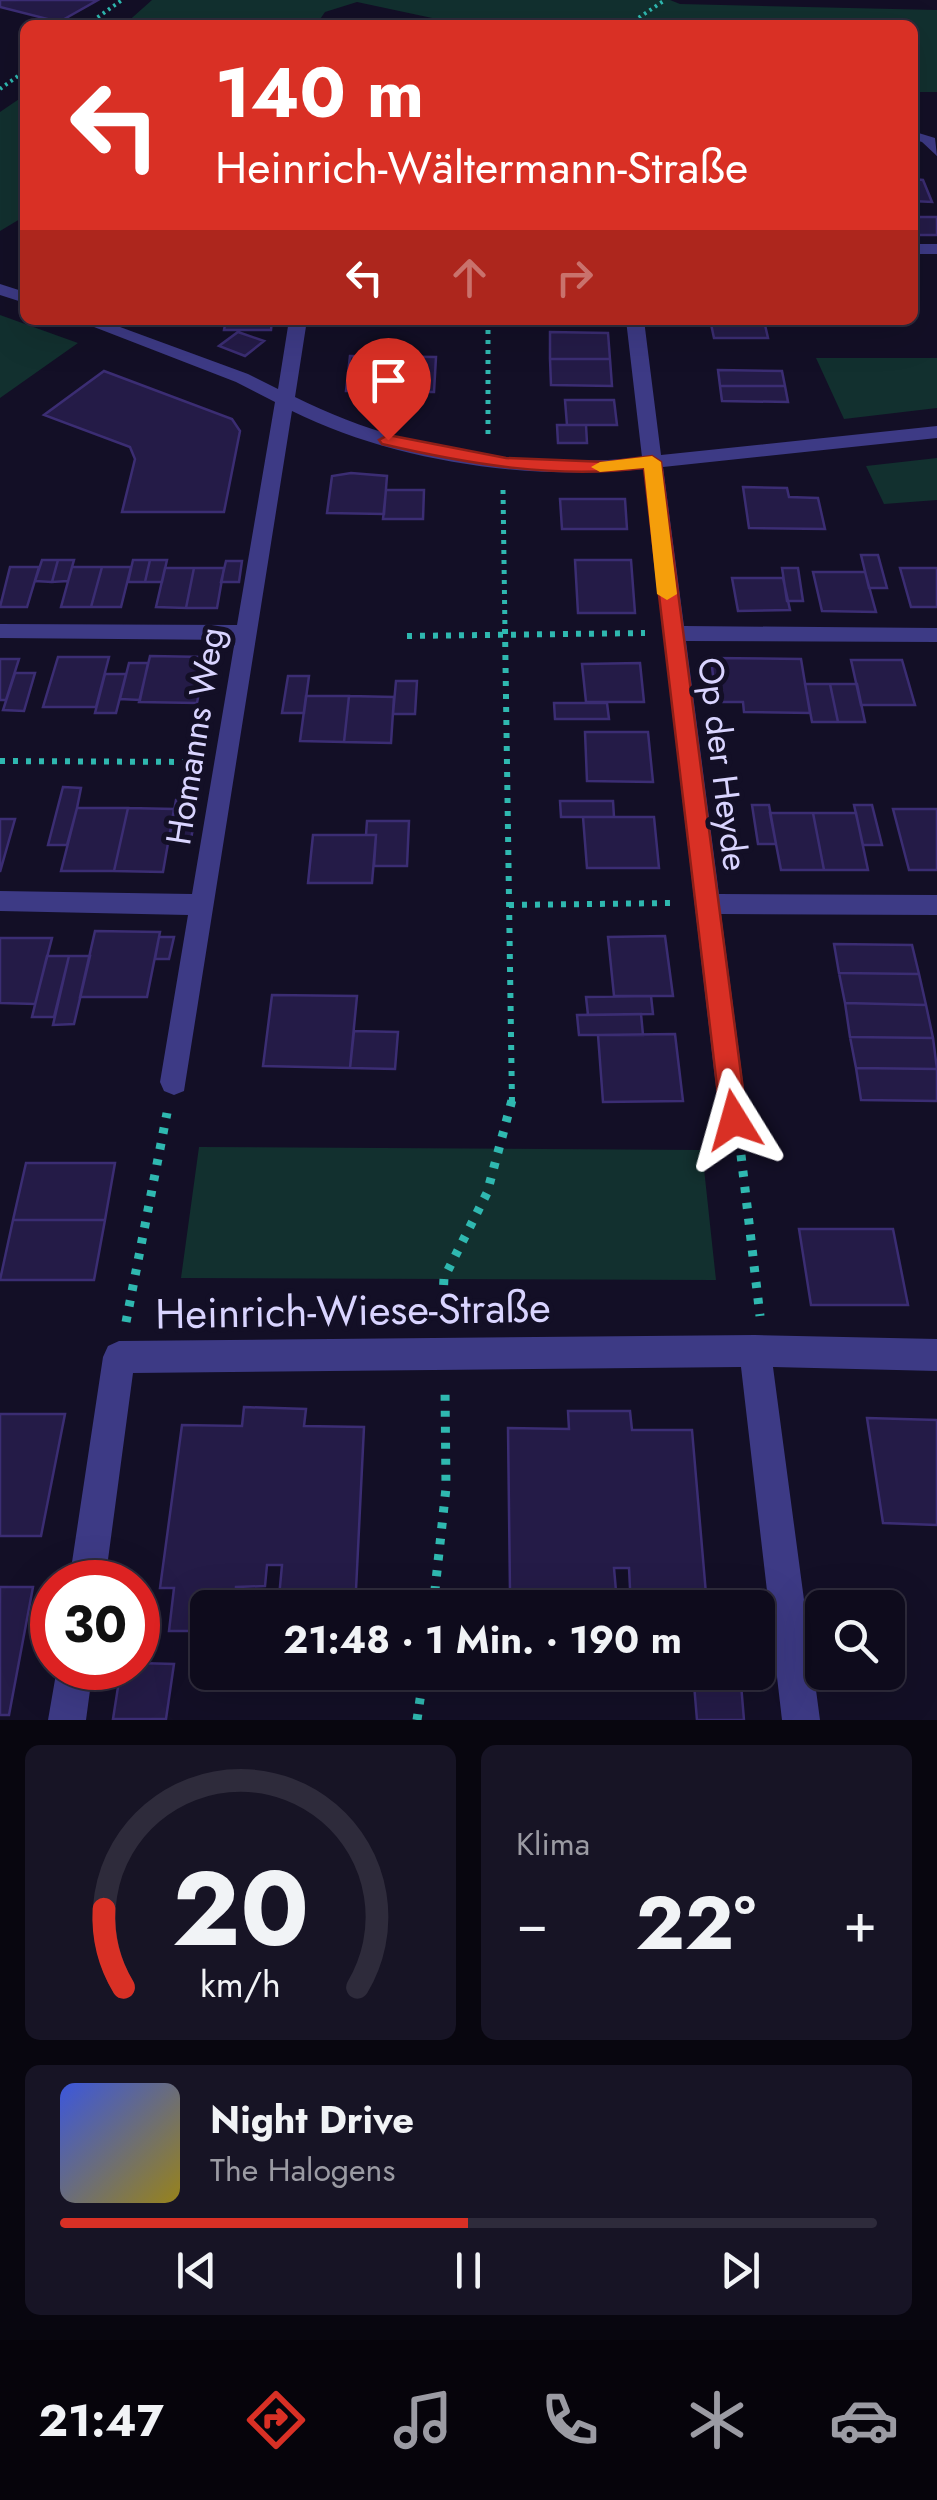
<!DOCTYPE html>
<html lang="de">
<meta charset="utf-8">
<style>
body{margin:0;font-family:Jost,sans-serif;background:#171425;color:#f1f3f6;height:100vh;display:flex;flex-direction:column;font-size:38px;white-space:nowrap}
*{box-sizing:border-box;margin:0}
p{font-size:32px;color:#9b9ba3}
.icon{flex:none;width:55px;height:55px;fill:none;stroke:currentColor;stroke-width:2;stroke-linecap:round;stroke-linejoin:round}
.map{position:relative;height:1720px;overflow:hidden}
.sheet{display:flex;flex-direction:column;gap:25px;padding:25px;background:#08060f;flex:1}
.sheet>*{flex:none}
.guide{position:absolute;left:20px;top:20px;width:898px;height:305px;border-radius:15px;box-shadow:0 10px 40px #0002,0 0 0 2px #2e2b3b;background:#d93025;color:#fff;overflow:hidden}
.buttons{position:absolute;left:805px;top:1590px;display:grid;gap:20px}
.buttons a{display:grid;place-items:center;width:100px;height:100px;border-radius:15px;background:#0e0b1c;box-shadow:0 10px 40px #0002,0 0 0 2px #2e2b3b;font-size:50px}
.speed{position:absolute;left:30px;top:1560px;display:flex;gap:20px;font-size:50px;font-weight:700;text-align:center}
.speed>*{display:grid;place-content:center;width:130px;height:130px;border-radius:50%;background:#0e0b1c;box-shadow:0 10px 40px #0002,0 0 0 2px #2e2b3b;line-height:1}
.speed .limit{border:15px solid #d22;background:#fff;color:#111}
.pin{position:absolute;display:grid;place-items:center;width:85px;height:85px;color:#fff;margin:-102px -42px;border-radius:50% 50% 50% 0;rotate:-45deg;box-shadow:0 0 10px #0007}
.pin .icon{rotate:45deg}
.me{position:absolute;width:110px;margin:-55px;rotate:352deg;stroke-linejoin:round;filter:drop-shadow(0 0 8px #0008)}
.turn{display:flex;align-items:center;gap:35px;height:210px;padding:0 30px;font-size:45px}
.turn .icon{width:130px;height:130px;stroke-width:2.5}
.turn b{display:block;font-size:70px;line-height:85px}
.lanes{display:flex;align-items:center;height:95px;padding:0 30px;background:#0003;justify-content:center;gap:50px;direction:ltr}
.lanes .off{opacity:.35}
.big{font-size:75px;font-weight:700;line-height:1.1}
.sheet .card{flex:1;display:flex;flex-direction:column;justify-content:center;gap:15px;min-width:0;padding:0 35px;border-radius:15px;background:#171425}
.sheet .dial{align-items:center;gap:0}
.dial svg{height:260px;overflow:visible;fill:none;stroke:#2e2b3b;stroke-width:7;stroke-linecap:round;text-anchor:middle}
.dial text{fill:#f1f3f6;stroke:none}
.song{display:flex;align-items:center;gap:30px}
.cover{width:120px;height:120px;border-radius:15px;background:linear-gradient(135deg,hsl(230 70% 55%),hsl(50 70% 35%))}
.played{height:10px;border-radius:5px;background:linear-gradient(90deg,#d93025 50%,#2e2b3b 50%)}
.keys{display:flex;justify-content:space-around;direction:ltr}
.heat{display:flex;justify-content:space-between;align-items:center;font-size:55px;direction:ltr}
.sheet .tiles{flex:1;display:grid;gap:25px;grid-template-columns:1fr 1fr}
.card:last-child{grid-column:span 2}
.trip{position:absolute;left:190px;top:1590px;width:585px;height:100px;border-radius:15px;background:#0e0b1c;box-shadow:0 10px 40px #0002,0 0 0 2px #2e2b3b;font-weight:700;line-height:100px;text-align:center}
.menu{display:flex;height:160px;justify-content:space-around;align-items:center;background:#06040b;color:#9b9ba3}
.menu .icon{width:70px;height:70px}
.menu .current{color:#d93025}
.menu b{font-size:45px;color:#f1f3f6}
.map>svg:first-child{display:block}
.green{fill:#12302f}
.building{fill:#241b47;stroke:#3b2d73;stroke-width:2.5}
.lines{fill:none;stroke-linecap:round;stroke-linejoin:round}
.path-far3{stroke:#2fb8b0;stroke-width:4;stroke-dasharray:2.5 4;stroke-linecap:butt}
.path-far2{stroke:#2fb8b0;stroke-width:5;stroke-dasharray:4 6;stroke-linecap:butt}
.path-far1{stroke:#2fb8b0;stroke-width:6;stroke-dasharray:5 8;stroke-linecap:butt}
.path{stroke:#2fb8b0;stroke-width:9;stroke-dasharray:6 10;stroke-linecap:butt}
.street{fill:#3d3a85;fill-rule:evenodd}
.route{fill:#d93025;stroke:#8d1f18;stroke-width:2.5}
.slow{fill:#f59e0b}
.labels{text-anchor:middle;stroke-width:10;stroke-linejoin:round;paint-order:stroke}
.street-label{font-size:35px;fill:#d9d4ff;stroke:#130f26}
.near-street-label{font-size:42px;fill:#d9d4ff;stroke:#130f26}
</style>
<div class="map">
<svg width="937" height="1720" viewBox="0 0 937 1720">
<rect width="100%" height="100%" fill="#130f26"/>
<path class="green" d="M152,0H670L680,4L937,10V92H913L912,25H465L357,2L325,12L316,25H124Z
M25,95V216L0,231V112Z
M0,315L78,343L0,398Z
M816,358H937V408L844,419Z
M937,458V500L884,504L866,466Z
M199,1147L702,1150L716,1280L181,1278Z"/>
<path class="building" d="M0,0H98L59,22L0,7Z
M912,179L923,180L932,202L912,201Z
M912,213L917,217H937V235H912Z
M226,320H272L271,330H224Z
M711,324L765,325L768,338H714Z
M238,332L264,341L245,356L219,346Z
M550,332L608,333L610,359H550Z
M350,356L436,357L434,392H396L395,397H377L378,391H346Z
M550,359H610L612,386L551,385Z
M718,370L782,371L785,386H720Z
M104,371L232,419L240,431L224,512H122L135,459L130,447L44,415Z
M720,386H785L788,402L722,401Z
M565,400H614L617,425H567Z
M557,425H586L587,443H558Z
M351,473L387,476L384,514L327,513L332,476Z
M743,487L787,488L789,497L818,498L825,529L749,528Z
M386,490H424L423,519H383Z
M560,499H625L627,529H562Z
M861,555H878L887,588H869Z
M42,560H58L52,582L35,581Z
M58,560H74L68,581L52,582Z
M133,560H150L145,582H128Z
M150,560H167L162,582H145Z
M575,560H631L635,613H578Z
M226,561H242L239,582H221Z
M10,567H39L27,607H0Z
M72,567H102L91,607H61Z
M102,567H131L121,607H91Z
M165,568H194L186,608L156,607Z
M194,568H224L217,608H186Z
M782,568H798L803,601H787Z
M900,568H937V607H911Z
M813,572H865L876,612L822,611Z
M732,578H783L790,610L738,611Z
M150,656L206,657L197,703L139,702Z
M58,657H109L96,707H43Z
M711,658L801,659L810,713L744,712L743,702H716Z
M0,659H19L6,700H0Z
M851,660H902L915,705H861Z
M129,663H148L140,700L120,699Z
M640,663L644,702H586L582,664Z
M15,673H35L24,711L3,710Z
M105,674H126L116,713H95Z
M288,676H309L304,713H282Z
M396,681H417L415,714H393Z
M805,684H830L838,722H812Z
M830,684H857L865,722H838Z
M306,696H349L344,742L300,741Z
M349,696L394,697L391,743L344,742Z
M554,703H607L609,719H555Z
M585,732H648L653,782L587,781Z
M187,768H204L201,786H185Z
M63,787L81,788L77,808L67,845H48Z
M176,800L198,801L191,839H169Z
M560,801H613L614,817H561Z
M752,805H769L776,844H758Z
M854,805H872L882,845H863Z
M77,808H128L114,871H61Z
M128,808L174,809L163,872L114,871Z
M893,809H937V870H909Z
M770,813H813L824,870H781Z
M813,813H856L868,870H824Z
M583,817H654L659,868H587Z
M0,819H15L0,872Z
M367,821H409L407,866H374L376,835H366Z
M313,835H376L372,883H308Z
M95,931L160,932L147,997H80Z
M665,936L673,996H614L608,937Z
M159,937H174L169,959H155Z
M0,938H52L35,1004L0,1003Z
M834,944L912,945L919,974L839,973Z
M47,956H69L54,1017H32Z
M69,956H90L74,1024L53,1025Z
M839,973L919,974L926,1005L845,1003Z
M272,995L357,996L350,1068L263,1066Z
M651,996L653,1014L588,1015L586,997Z
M845,1003L926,1005L933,1038L850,1037Z
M641,1014L643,1035H579L577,1015Z
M354,1031L398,1032L395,1069L350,1068Z
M675,1034L683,1101L603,1102L598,1035Z
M850,1037L933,1038L937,1069L856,1068Z
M856,1068L937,1069V1101L861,1100Z
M26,1163H115L105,1220H13Z
M13,1220H105L94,1280H0Z
M799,1229H893L908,1305H811Z
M244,1407L306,1409L304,1426L364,1427L356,1590H341L340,1608H278L282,1565H267L265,1586L236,1587L234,1608H208V1631H169L174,1588H160L182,1425L242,1426Z
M568,1411H630L632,1430H692L706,1594H692L693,1608H631L629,1568H614L616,1591L586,1590L587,1608H524V1592H510L508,1428L569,1429Z
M0,1414H65L41,1536H0Z
M867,1418L937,1420V1525L883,1523Z
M0,1587H33L9,1715H0Z
M138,1663L174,1664L166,1719H113L121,1668H138Z
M693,1672H740L744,1720H697Z"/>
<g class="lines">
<path class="path-far3" d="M87,25L122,0
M628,25L665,0
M0,89L25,71"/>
<path class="path-far2" d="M488,320V435
M503,490L505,632"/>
<path class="path-far1" d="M505,629L512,1102
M407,636L645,633
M0,761L194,762
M509,905L673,903"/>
<path class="path" d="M741,1155L760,1316
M442,1317L444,1278L487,1193L512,1100
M126,1322L167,1113
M433,1608L446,1488L445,1389
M417,1720L424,1672"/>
<path class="street" d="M912,131L935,138L937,156L922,142L912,139Z
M912,244H937V254H912Z
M0,284L25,292V303L0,295Z
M76,320H101L248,374L278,389L289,320H307L295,397C400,450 526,470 642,457L626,320H644L661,455L937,426V438L663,467L684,626L937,628V642L686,641L719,894L937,895V915L721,914L748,1121L744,1130L734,1134L724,1130L720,1121L644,469C531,481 394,462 292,411L184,1091L174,1095L164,1091L160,1082L188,915L0,911V891L192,894L235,640L0,638V624L237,625L275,402L236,382Z
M755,1335L937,1339V1371L773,1367L820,1720H782L741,1367L133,1373L105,1582H69L103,1357L108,1346L119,1341Z
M57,1668H93L86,1720H48Z"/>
</g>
<path class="route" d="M388,435L506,458L607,462L652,456L661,462L747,1120L744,1129L734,1132L725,1129L721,1120L644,468C555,479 468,464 382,444L379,440Z"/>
<path class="slow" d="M652,456L661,462L677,594L667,600L657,594L644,468L600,472L591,467L600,462Z"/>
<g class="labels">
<g class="street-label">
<text transform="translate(195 736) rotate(-81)" y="12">Homanns Weg</text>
<text transform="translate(723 764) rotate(83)" y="12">Op der Heyde</text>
</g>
<g class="near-street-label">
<text transform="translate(353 1310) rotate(-1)" y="15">Heinrich-Wiese-Straße</text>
</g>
</g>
</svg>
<div class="buttons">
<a><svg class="icon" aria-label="search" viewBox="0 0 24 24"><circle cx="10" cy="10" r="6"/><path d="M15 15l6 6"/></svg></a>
</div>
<div class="speed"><div class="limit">30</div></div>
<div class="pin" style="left:388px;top:440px;background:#d93025"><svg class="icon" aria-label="arrive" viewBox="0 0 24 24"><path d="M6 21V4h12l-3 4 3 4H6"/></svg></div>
<svg class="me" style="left:734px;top:1120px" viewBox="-20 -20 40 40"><path d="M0-17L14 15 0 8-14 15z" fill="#d93025" stroke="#fff" stroke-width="4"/></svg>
<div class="trip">21:48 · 1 Min. · 190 m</div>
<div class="guide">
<div class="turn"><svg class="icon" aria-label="left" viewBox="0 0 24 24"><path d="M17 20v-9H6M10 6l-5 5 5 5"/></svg><div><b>140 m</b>Heinrich-Wältermann-Straße</div></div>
<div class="lanes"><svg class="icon" aria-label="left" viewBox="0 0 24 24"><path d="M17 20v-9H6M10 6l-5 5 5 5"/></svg><svg class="icon off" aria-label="ahead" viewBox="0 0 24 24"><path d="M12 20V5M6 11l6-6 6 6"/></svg><svg class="icon off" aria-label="right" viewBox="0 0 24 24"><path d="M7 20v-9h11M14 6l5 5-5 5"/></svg></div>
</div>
</div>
<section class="sheet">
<div class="tiles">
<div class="card dial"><svg viewBox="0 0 100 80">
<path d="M14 69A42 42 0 1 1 86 69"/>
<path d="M14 69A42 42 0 0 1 8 45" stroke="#d93025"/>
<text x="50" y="56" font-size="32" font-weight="700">20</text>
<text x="50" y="72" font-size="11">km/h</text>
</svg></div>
<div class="card"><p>Klima</p>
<div class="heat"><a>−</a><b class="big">22°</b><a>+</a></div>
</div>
<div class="card">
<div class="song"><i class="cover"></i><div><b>Night Drive</b><p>The Halogens</p></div></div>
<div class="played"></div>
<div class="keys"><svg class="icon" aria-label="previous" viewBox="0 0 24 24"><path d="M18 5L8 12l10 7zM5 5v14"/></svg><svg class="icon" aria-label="pause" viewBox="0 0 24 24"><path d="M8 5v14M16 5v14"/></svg><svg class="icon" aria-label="next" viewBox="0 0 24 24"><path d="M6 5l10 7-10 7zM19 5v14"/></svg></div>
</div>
</div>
</section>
<nav class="menu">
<b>21:47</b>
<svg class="icon current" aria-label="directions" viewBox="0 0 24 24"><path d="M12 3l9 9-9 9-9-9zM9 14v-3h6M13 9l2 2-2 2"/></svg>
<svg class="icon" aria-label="music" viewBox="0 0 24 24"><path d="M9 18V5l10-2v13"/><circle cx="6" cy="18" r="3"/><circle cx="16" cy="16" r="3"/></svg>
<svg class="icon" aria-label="phone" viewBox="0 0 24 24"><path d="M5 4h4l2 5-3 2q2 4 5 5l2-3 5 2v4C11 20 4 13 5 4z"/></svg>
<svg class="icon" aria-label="climate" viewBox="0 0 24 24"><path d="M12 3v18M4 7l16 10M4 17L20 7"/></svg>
<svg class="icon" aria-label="car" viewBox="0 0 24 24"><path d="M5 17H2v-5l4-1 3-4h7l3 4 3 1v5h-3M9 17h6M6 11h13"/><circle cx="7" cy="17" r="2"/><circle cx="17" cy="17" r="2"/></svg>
</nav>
